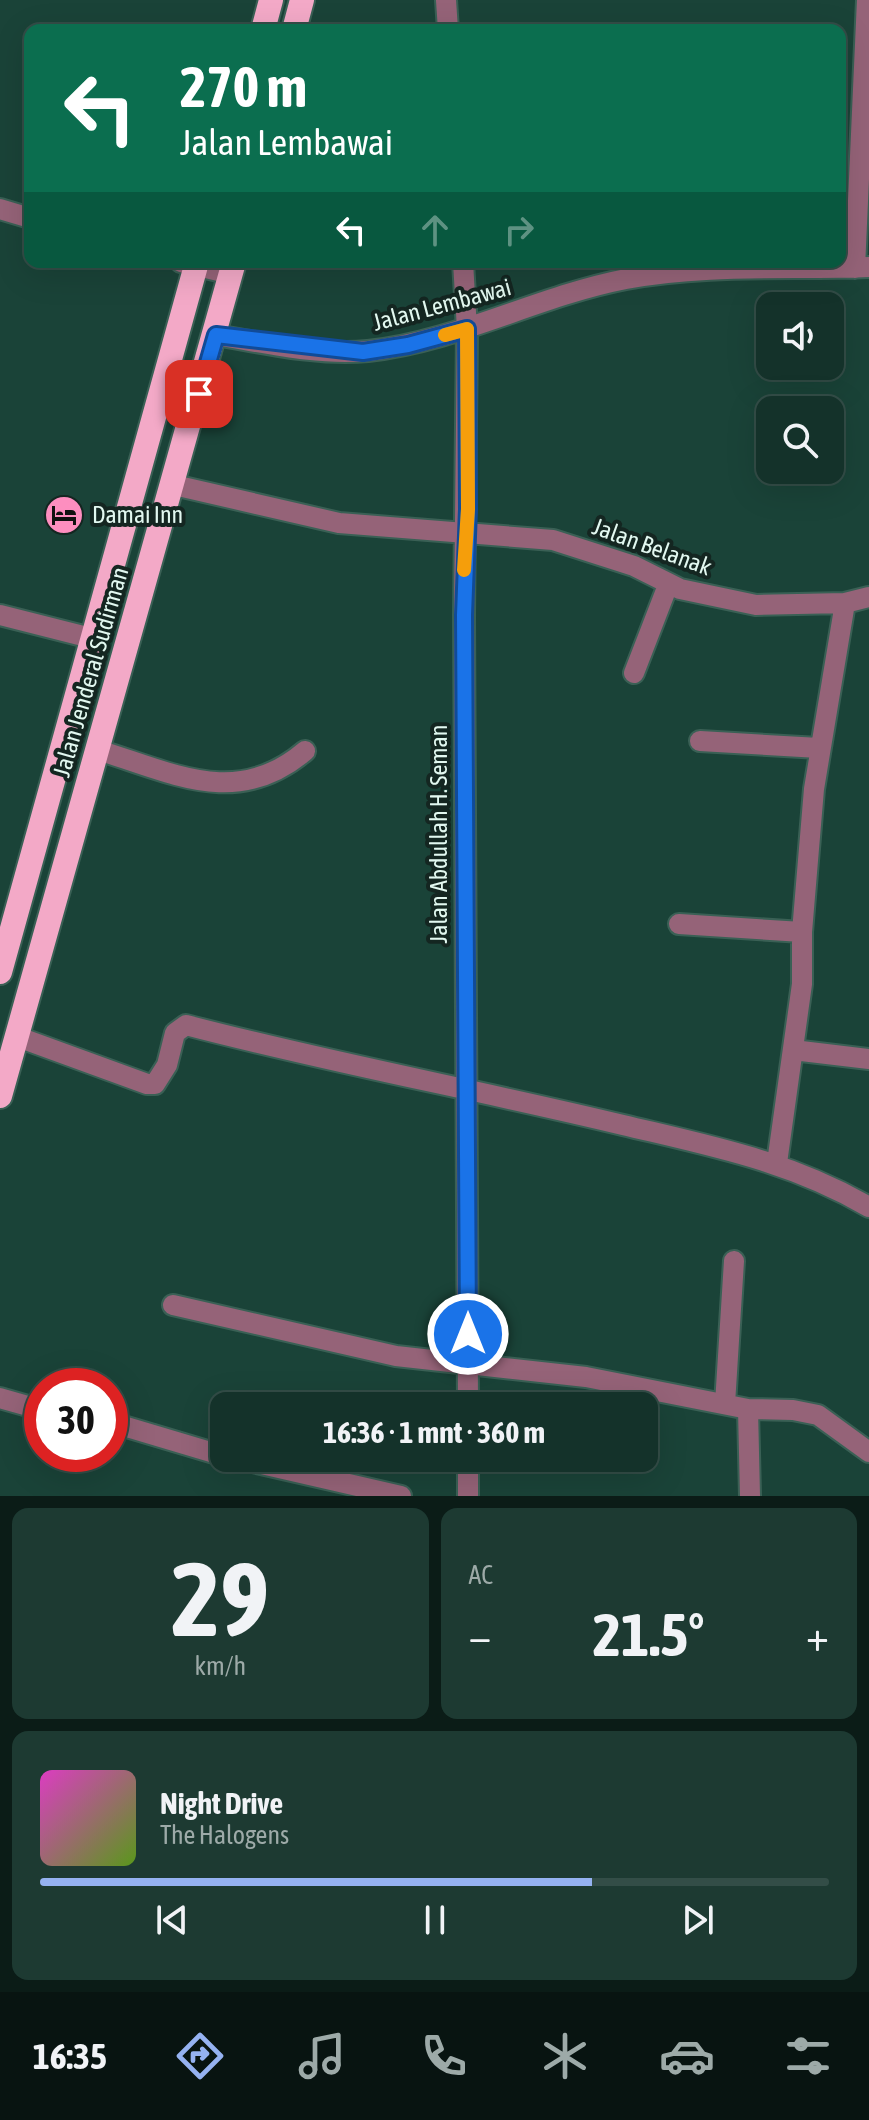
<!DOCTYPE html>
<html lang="id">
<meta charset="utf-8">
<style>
body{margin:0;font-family:"Asap Condensed",sans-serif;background:#1d3a32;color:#f1f3f6;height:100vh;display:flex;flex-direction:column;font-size:30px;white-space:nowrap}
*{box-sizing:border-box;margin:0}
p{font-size:26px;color:#9daaa8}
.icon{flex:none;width:44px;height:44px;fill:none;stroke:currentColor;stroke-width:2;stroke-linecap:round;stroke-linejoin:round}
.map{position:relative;height:1496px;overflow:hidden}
.sheet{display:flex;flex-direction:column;gap:12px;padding:12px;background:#0b1c17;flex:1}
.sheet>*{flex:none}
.top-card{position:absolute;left:24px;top:24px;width:822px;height:244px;border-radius:16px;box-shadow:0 8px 32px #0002,0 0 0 2px #334d47;background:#0b6e4f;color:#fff;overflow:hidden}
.tools{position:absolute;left:756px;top:292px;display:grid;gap:16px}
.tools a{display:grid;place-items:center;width:88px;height:88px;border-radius:16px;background:#14322a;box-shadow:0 8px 32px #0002,0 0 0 2px #334d47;font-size:40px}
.speed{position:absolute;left:24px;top:1368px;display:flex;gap:16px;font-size:40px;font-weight:700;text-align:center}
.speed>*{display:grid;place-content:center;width:104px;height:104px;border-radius:50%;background:#14322a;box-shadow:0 8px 32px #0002,0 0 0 2px #334d47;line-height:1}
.speed .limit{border:12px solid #d22;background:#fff;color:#111}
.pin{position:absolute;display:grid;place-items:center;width:68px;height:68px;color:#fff;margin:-34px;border-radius:16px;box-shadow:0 4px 12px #0006}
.me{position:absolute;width:88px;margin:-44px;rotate:0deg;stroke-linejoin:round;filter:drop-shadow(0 0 6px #0008)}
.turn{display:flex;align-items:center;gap:28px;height:168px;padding:0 24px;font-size:36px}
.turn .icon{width:104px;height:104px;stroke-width:2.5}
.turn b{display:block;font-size:56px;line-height:68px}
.lanes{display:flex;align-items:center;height:76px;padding:0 24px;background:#0003;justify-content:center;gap:40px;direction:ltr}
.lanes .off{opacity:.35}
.big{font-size:60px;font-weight:700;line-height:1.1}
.sheet .tile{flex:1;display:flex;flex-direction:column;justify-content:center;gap:12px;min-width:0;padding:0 28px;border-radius:16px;background:#1d3a32}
.sheet .dial{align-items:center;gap:0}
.dial b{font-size:104px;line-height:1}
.song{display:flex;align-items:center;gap:24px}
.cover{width:96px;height:96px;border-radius:12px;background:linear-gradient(135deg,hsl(310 70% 55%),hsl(90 70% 35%))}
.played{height:8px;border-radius:4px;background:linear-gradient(90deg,#95b2f1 70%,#334d47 70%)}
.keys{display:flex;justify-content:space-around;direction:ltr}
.heat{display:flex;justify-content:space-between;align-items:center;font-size:44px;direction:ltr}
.sheet .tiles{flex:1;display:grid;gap:12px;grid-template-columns:1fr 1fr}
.tile:last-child{grid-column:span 2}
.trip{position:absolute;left:210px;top:1392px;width:448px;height:80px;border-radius:16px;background:#14322a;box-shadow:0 8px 32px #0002,0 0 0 2px #334d47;font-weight:700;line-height:80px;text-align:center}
.dock{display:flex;height:128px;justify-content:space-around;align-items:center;background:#081411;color:#9daaa8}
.dock .icon{width:56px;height:56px}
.dock .current{color:#95b2f1}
.dock b{font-size:36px;color:#f1f3f6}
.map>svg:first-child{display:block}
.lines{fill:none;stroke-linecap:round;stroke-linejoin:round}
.street-casing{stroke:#3a6055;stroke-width:24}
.highway-casing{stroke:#3a6055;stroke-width:28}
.street{stroke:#956378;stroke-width:20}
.highway{stroke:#f3a9c7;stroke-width:24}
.route-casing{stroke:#114b97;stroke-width:20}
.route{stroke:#1a73e8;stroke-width:14}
.slow{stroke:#f59e0b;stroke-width:14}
.labels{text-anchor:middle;stroke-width:8;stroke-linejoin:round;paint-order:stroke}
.street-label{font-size:24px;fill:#e2f8f0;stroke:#142621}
.poi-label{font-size:24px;fill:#e2f8f0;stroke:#142621;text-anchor:start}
</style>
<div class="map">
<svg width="869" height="1496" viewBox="0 0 869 1496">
<rect width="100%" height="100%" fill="#1a4338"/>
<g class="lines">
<g class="street-casing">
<path id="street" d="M446,0L448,30
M0,209L30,218
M181,262L231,274
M463,262L467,329L464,615L468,1406
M855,268L867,0
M216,335C264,343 319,356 368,351C458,341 538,296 626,279C704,264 789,270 869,267
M174,485L339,523L553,540L634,566L680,589L756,605L845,603L869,597
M0,615L91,638
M634,673L668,585
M700,741L819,748
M98,750C173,773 237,809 305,751
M679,924L802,932
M18,1037L147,1084H155L167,1065L175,1033L186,1025C331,1063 478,1090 623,1125C711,1146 790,1161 869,1207
M793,1050L869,1059
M777,1163L802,984V932L814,789L845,603
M173,1305L396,1356L586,1377L748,1409L793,1410L818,1415L869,1452
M0,1398L42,1410
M725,1404L734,1261
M748,1409L750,1496
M110,1422L224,1456
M235,1458L401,1496
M468,1496V1458"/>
</g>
<g class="highway-casing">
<path id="highway" d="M263,30L271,0
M294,30L302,0
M0,972L197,262
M0,1096L234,262"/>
</g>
<use href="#street" class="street"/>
<use href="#highway" class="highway"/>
</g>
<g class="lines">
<g class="route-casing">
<path id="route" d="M199,394L216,335L363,352L408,345L467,329L468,509L464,615L468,1334"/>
</g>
<use href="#route" class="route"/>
<path class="slow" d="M445,335L467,329L468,509L464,570"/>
</g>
<defs>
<g id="hotel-disc" transform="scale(2)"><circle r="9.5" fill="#fd8ebf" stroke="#142621"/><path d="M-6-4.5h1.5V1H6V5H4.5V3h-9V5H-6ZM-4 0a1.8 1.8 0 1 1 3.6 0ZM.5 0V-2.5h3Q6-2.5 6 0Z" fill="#111"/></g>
</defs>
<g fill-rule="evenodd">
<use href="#hotel-disc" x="64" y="515"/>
</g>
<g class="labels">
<g class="street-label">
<text transform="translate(442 305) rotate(-15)" y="8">Jalan Lembawai</text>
<text transform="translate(652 547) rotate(20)" y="8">Jalan Belanak</text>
<text transform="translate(91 672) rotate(-74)" y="8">Jalan Jenderal Sudirman</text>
<text transform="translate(439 834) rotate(-90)" y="8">Jalan Abdullah H. Seman</text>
</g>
<g class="poi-label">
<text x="92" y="523">Damai Inn</text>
</g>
</g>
</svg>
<div class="tools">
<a><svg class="icon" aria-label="sound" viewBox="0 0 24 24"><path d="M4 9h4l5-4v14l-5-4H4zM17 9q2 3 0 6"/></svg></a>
<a><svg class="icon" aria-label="search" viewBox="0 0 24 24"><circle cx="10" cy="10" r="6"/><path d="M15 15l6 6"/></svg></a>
</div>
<div class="speed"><div class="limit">30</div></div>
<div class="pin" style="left:199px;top:394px;background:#d93025"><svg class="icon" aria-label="arrive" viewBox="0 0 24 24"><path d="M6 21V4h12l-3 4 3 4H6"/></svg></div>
<svg class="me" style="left:468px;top:1334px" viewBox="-20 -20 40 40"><circle r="17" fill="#1a73e8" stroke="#fff" stroke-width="3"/><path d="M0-11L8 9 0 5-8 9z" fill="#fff"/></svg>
<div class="trip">16:36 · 1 mnt · 360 m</div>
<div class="top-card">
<div class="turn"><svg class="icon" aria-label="left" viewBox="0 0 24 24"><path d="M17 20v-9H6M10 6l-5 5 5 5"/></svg><div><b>270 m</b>Jalan Lembawai</div></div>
<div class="lanes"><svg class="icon" aria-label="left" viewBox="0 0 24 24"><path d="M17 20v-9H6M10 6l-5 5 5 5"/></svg><svg class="icon off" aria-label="ahead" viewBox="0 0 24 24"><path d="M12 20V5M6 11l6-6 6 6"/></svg><svg class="icon off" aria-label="right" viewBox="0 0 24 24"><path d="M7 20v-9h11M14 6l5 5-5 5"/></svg></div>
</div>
</div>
<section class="sheet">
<div class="tiles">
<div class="tile dial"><b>29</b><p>km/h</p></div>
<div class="tile"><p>AC</p>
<div class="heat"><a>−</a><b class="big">21.5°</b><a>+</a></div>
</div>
<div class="tile">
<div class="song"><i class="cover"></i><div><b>Night Drive</b><p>The Halogens</p></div></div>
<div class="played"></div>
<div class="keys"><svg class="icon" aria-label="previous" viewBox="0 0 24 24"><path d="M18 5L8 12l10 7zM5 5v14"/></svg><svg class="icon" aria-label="pause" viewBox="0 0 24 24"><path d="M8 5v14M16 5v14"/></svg><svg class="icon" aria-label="next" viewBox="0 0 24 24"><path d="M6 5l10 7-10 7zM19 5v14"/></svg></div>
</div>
</div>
</section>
<nav class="dock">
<b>16:35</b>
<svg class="icon current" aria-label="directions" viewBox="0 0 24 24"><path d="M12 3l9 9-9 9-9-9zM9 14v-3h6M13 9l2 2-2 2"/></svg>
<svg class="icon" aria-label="music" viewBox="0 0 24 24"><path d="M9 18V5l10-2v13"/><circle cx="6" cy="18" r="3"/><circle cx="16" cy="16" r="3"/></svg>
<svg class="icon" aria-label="phone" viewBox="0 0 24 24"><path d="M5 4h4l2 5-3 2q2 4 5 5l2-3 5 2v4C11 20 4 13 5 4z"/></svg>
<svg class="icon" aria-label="climate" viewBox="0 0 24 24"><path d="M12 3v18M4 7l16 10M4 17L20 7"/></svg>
<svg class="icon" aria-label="car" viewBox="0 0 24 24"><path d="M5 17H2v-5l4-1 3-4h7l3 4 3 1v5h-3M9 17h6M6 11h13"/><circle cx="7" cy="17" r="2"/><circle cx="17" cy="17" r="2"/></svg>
<svg class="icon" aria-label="filters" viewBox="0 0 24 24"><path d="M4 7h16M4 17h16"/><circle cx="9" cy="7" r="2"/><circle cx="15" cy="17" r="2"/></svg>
</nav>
